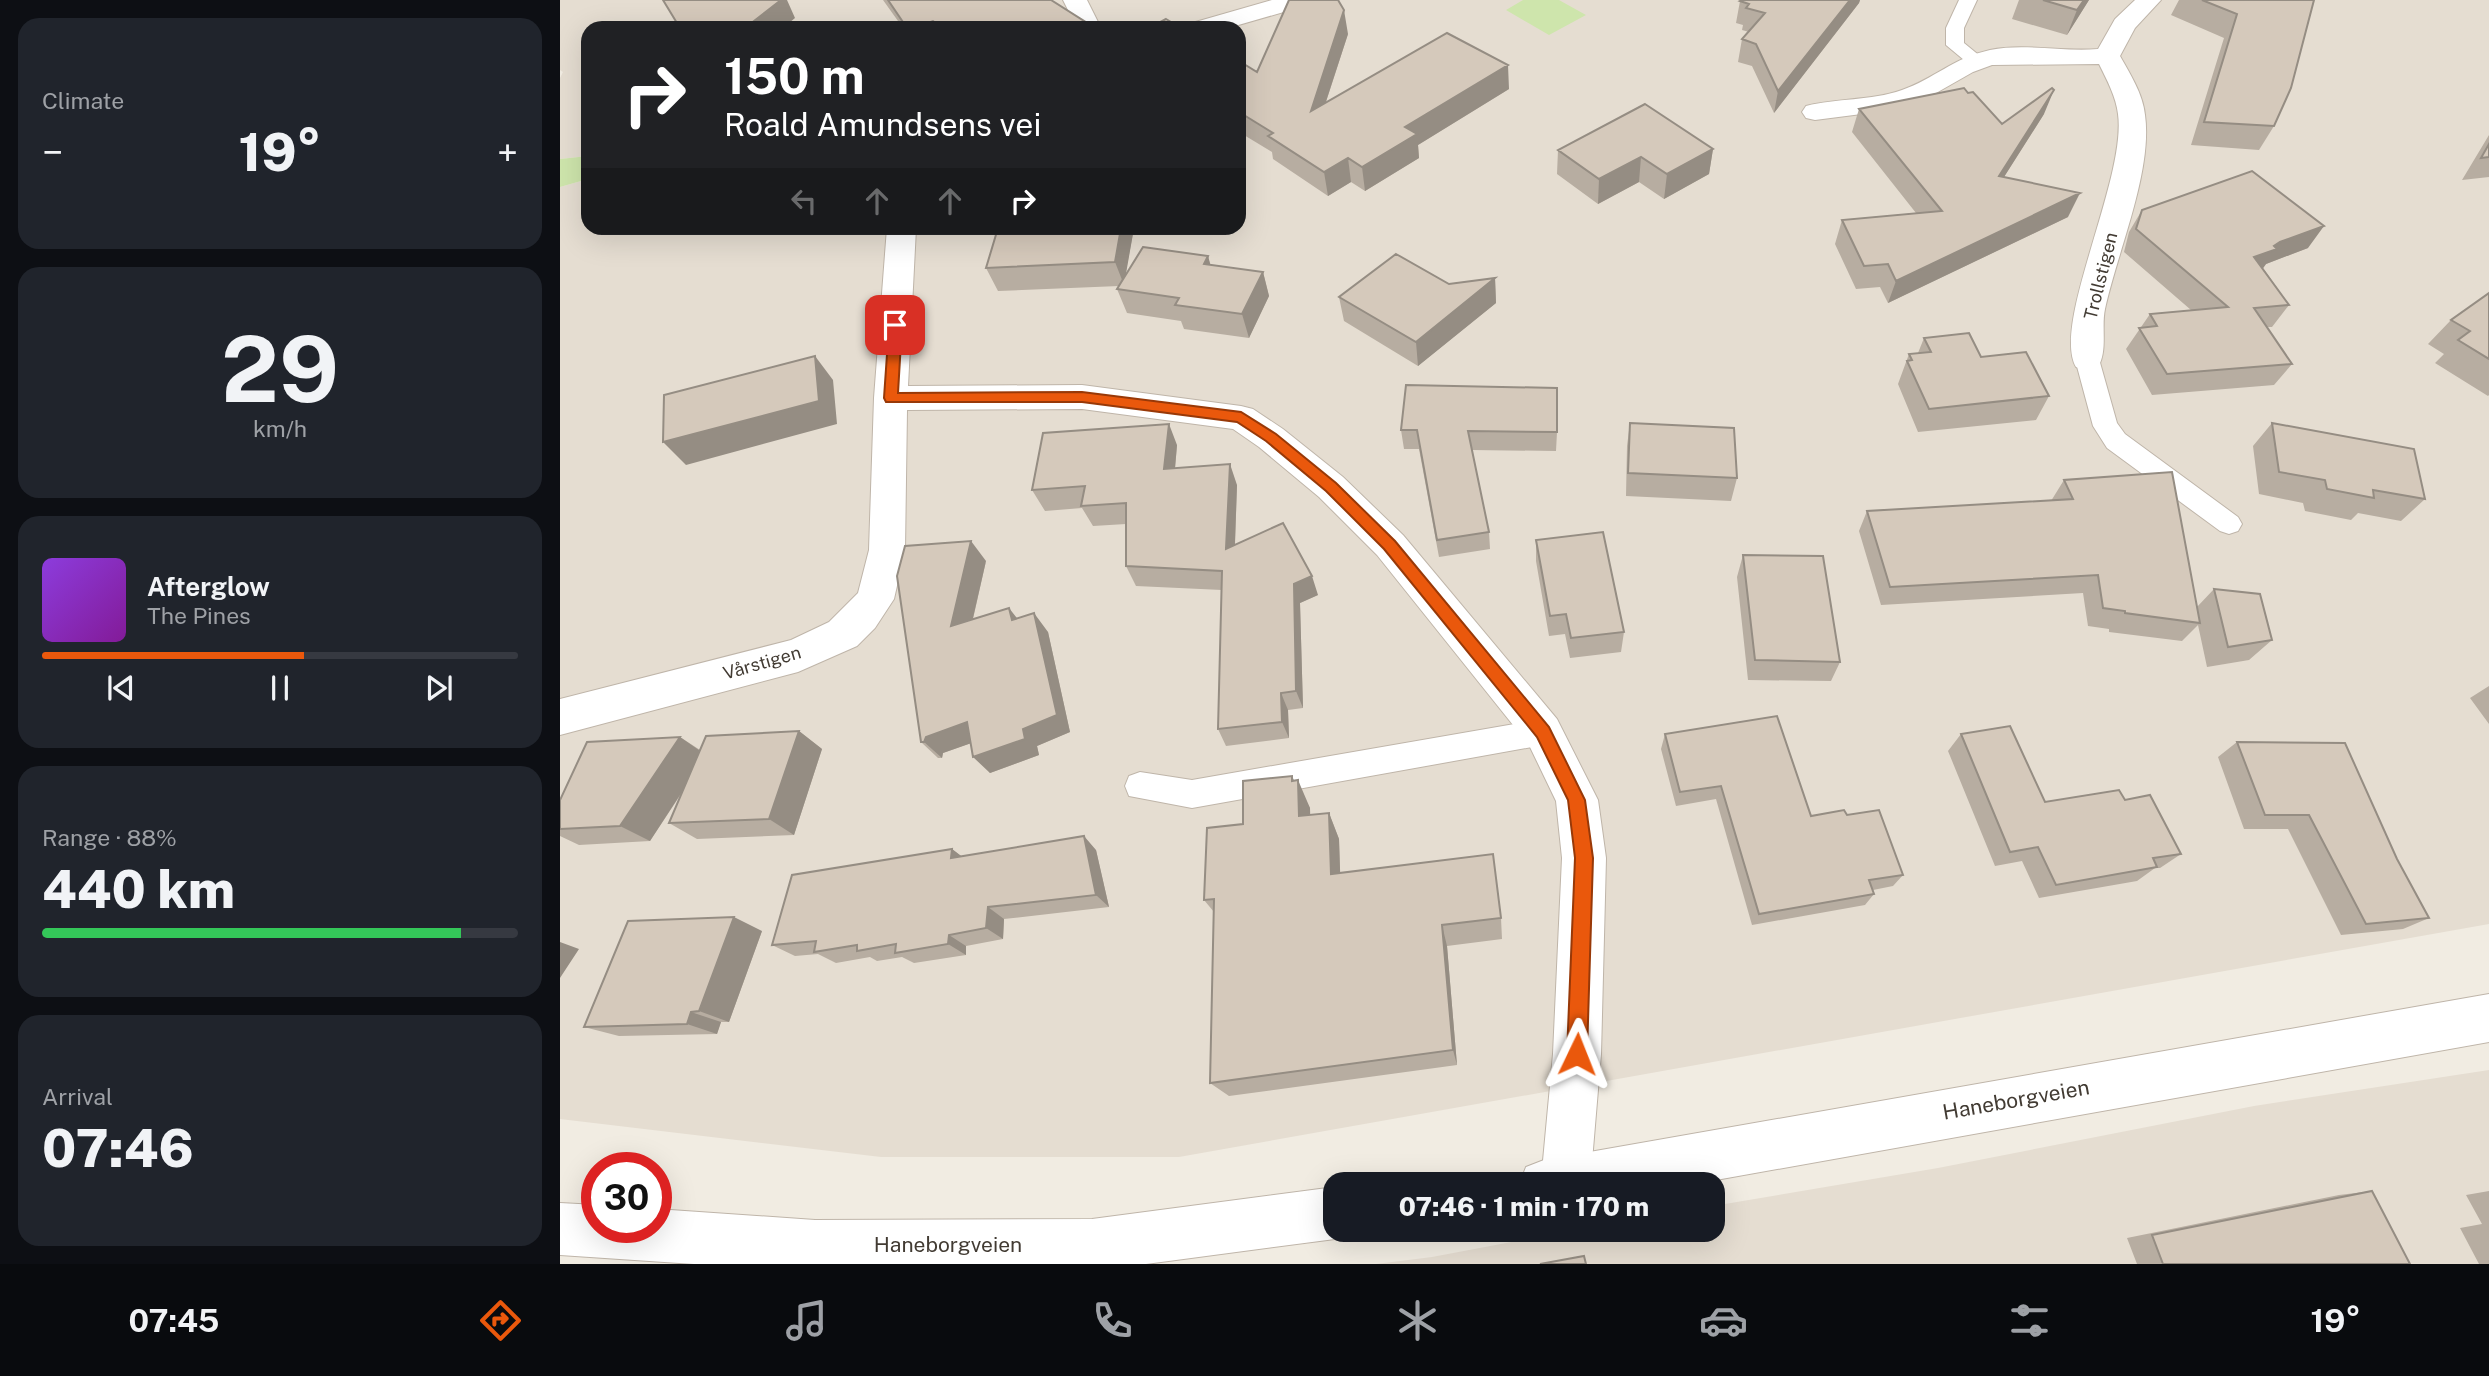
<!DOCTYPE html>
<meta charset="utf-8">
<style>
body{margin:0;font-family:"Public Sans",sans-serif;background:#20242c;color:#f1f3f6;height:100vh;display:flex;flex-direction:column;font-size:26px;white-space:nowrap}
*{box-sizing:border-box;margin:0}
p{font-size:23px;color:#9ea1a6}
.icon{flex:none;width:38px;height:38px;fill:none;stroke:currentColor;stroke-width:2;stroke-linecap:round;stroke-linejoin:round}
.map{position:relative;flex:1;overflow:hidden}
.side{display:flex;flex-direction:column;gap:18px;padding:18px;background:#0d0f14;width:560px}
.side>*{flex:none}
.hud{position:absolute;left:21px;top:21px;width:665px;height:214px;border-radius:21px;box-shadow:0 7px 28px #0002;background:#202124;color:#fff;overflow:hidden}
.speed{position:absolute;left:21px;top:1152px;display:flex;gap:14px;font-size:35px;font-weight:700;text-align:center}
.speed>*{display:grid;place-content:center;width:91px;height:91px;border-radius:50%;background:#171b24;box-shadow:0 7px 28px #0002;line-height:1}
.speed .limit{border:10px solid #d22;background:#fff;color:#111}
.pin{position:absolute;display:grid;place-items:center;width:60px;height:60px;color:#fff;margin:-30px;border-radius:14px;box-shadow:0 4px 10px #0006}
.me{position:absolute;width:77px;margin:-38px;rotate:2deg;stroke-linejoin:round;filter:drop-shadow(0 0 5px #0008)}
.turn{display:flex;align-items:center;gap:24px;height:147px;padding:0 28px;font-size:32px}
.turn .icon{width:91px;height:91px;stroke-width:2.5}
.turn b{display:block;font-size:49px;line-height:60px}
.lanes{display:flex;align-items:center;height:66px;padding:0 28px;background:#0003;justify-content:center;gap:35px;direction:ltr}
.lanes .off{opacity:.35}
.big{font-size:52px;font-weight:800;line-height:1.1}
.side .card{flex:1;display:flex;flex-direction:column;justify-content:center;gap:10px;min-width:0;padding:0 24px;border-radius:21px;background:#20242c}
.side .dial{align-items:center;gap:0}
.dial b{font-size:91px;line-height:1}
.song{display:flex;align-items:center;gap:21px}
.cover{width:84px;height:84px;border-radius:10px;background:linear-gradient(135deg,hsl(270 70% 55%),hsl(290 70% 35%))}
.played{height:7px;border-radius:4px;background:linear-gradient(90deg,#ea580c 55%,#363941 55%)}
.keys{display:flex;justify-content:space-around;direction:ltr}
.heat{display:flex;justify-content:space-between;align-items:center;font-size:38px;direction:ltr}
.charge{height:10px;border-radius:5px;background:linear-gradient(90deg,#34c759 88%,#363941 0)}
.trip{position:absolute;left:763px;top:1172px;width:402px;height:70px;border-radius:21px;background:#171b24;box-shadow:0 7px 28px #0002;font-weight:800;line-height:70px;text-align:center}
.tab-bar{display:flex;height:112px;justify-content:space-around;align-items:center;background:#090b0e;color:#9ea1a6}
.tab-bar .icon{width:49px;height:49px}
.tab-bar .active{color:#ea580c}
.tab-bar b{font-size:32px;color:#f1f3f6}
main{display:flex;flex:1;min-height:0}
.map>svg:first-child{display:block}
.residential{fill:#e5ddd1}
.green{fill:#cee5ac}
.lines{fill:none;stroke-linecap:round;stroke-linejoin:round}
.service-casing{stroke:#bfb5a9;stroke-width:2}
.minor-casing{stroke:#bfb5a9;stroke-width:2}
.tertiary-casing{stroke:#bfb5a9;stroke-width:2}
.service{fill:#fff;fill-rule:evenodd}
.minor{fill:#fff;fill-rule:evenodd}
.tertiary{fill:#fff;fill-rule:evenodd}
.wall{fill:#b7ada1}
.shaded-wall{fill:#958d83}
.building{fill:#d5c9bb;stroke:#958d83;stroke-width:2}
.route{fill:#ea580c;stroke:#983908;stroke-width:2}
.labels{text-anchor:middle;stroke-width:5;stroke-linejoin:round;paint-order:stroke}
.street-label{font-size:18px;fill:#423b33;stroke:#fff}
.near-street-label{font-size:21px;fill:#423b33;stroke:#fff}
</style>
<main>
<section class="side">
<div class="card"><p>Climate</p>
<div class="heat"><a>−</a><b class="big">19°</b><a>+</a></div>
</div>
<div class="card dial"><b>29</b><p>km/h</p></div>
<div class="card">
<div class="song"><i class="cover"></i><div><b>Afterglow</b><p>The Pines</p></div></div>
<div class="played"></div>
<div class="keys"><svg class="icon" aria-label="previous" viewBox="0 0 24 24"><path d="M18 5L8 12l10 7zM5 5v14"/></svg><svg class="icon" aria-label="pause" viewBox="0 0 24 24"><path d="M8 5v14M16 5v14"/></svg><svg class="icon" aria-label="next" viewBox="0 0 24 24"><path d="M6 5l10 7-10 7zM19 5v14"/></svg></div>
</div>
<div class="card"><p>Range · 88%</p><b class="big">440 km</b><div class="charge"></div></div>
<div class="card"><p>Arrival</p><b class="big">07:46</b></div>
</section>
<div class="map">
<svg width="1929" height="1264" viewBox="0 0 1929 1264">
<rect width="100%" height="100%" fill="#f1ece2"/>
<path class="residential" d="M0,0H1929V924L619,1157H321L0,1119V187L28,179V228H679V28H28V156L0,159V78L3,72L0,70Z
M1929,1070V1264H816L872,1257L1014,1230H1153V1206L1378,1168L1694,1106Z"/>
<path class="green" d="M963,0H999L1026,15L989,35L946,10Z
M28,156V179L0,187V159Z"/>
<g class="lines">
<g class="service-casing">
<path id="service" d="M1399,0H1417L1404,28V43L1426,61L1424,65H1410L1386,45V28Z
M1527,351L1535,353L1539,359L1557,423L1565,434L1678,517L1682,524L1678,531L1669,534L1660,531L1547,448L1533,426L1515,359L1519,353Z
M983,719L993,723L998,732L993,741L983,745L632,808L569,796L565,786L569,776L580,772L632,780Z"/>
</g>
<g class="minor-casing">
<path id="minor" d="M503,0H527L541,28H517Z
M712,0H751L748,5L668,28H629L632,23Z
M1575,0H1601L1575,28L1560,56C1570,74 1583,94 1585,115C1593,171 1557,253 1545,309C1541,328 1548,350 1538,367L1527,371L1516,367C1491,324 1567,178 1558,114C1556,97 1547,80 1539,64L1432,65L1413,72L1362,101L1325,111L1255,120L1246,118L1242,112L1246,106C1277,98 1310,101 1342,90C1374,79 1393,58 1430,50C1465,43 1502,52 1538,49L1555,19Z
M327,228H356L348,386L522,385L681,406L693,409L723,429L783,477L843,535L997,719L1038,800L1046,858L1041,1054L1030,1185H982L981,1182L993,1054L1002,858L996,801L969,745L817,555L759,497L699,447L673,429L522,409L347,410L345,550L334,599L315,628L297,646L238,672L0,735V699L231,640L269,622L298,593L309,550L314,398Z"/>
</g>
<g class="tertiary-casing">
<path id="tertiary" d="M1929,994V1042L1128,1185H959L966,1167L984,1160Z
M775,1187V1230H794L775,1239L586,1264H134L0,1255V1203L37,1205V1227H96V1209L255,1220L532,1219Z"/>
</g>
<use href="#service" class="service"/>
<use href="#minor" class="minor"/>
<use href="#tertiary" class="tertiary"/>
</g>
<path class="wall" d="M323,0H491L524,21L527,28H343Z
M1182,0H1300L1299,3L1214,113L1192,66L1178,62L1182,39L1189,32L1182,30L1183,25L1176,23L1180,1Z
M1459,0H1529L1507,35L1452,19Z
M1619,0H1754L1714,126L1699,150L1631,145L1664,38L1611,15Z
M788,34L766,102L949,89L858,145L859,158L805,191L791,182L768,196L713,159L712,152L679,132V61L697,72Z
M1299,109L1442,124L1484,114L1444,177L1508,217L1328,303L1320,287L1296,289L1275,244L1282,220L1356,213L1292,132Z
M1929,135V177L1902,180Z
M1153,149L1149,174L1104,199L1079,182L1038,204L997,174L998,150Z
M1582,210L1748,248L1706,264L1703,268L1729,305L1712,327H1707L1732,364L1714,385L1592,395L1566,349L1590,314L1631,310L1564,252L1569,232Z
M438,228H574L565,276L648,256L650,265L703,272L709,296L689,338L624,329L621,321L567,313L557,289L559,286L438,291L426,268Z
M935,278L936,303L858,366L784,321L779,297Z
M1929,293V395L1928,396L1875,363L1884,354L1868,344L1891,320Z
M1364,338L1421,357L1489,396L1476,420L1358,432L1338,384L1349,354L1358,353Z
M1070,423L1177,478L1171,501L1066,496L1067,446Z
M1712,423L1865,499L1841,521L1798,513L1791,520L1745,511L1743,503L1699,494L1693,446Z
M841,430L997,432L996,451L912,450L929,532L930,549L879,557L859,449H844Z
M617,445L615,469L677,485L675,545L758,595L740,603L743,708L728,710L729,738L666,746L658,729L662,590L576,586L566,566V524L533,526L522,508L485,511L472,490Z
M1504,480L1637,607L1654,589L1712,640L1689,660L1647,667L1638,625L1622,641L1549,632V629L1528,626L1523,593L1321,605L1299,531L1307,511L1491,501Z
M976,540L1064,632L1061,652L1010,658L1005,634L989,636L976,561Z
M1183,555L1280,662L1271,681L1188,680L1177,577Z
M426,561L413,619L457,618L488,632L510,732L477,746L479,755L430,773L411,743L383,753L382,758H378L361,742Z
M1929,686V724L1910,698Z
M239,731L262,749L234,835L137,839L109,823L123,791L90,841L19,845L0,836V800L120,737L140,750Z
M1105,734L1251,816L1287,815L1343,875L1333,886L1313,890L1314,894L1305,905L1192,925L1156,799L1116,806L1101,749Z
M1401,734L1485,802L1565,800L1621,854L1600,868H1595L1577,881L1479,898L1462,861L1435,866L1388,751Z
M1677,742L1837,859L1869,918L1843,929L1781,935L1728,829H1684L1658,757Z
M734,781L750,808V815L769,813L779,839L780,873L941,918L942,939L887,946L897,1065L669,1096L650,1083L654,912L644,900Z
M392,849L401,856L536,850L549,907L444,919L443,939L406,946V955L354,963L342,957L317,961L310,957L276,963L258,954L235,956L212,945Z
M202,931L169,1022H161L157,1034L59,1036L24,1027Z
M1812,1191L1850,1264H1577L1567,1238L1779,1195Z
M1929,1191V1264H1919L1900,1228L1922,1224L1906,1195Z"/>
<path class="shaded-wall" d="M221,0H227L235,18L223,28H185Z
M1290,0H1300L1299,3L1214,113L1218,91Z
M1524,0H1529L1507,35L1517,10Z
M784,10L788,34L755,135L751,111Z
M373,21L377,28H353Z
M524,21L527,28H510Z
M948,65L949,89L858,145L859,158L805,191L802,167L845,127Z
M1494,90L1484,114L1430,199L1439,176Z
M1153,149L1149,174L1104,199L1107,174Z
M1081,157L1079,182L1038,204L1039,179Z
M788,158L791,182L768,196L764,172Z
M1520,193L1508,217L1328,303L1336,281Z
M1764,226L1748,248L1706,264L1701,271L1694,257L1720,242Z
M561,228H574L564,285L555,262Z
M648,256L655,281L644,264Z
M703,272L709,296L689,338L682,314Z
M935,278L936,303L858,366L856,342Z
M255,356L273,380L277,424L126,465L103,442Z
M609,424L617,445L613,490L604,469Z
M670,464L677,485L674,569L666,549Z
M411,541L426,561L407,644L391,626Z
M752,576L758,595L740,603L743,708L736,691L734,584Z
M449,608L463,626L452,620Z
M474,613L488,632L510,732L477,746L479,755L430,773L413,757Z
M721,693L728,710L729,738L722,722Z
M407,722L423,739L383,753L382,758L364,742L366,737Z
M239,731L262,749L234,835L209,819Z
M120,737L146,755L90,841L60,826Z
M732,776L738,789V780L750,808L751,842L739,816Z
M769,813L779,839L781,898L771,874Z
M524,836L536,850L549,907L536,895Z
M392,849L409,862L391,858Z
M428,907L444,919L443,939L426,928Z
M174,917L202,931L169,1022L139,1011Z
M882,925L887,946L897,1065L893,1050Z
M389,935L406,946V955L388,944Z
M0,942L19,949L0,978Z
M131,1012L161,1022L157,1034L127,1024Z"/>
<path class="building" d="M103,0H221L185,28H120Z
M328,0H491L524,21L510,28H383L373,21L353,28H347Z
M729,0H778L784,10L751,111L887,33L948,65L845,127L857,134L802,167L788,158L764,172L708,136L713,133L679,112V61L697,72Z
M1182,0H1290L1218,91L1196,44L1182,39L1205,13L1186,8L1189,4L1180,1Z
M1483,0H1524L1517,10Z
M1642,0H1754L1731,88L1714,126L1644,122L1677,14Z
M606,19L621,28H589Z
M1404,88L1408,93L1413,92L1442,124L1492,88L1494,90L1439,176L1520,193L1336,281L1328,264L1304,266L1282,220L1382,211L1299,109Z
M1085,104L1153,149L1107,174L1081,157L1039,179L998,150Z
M1929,144V157L1921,158Z
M1692,171L1764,226L1720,242L1714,246L1717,249L1694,257L1729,305L1694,308L1732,364L1607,374L1579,328L1597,326L1590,314L1668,307L1576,229L1582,210Z
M438,228H561L555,262L426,268Z
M583,247L648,256L644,264L703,272L682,314L615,305L619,298L557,289Z
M836,254L889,284L935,278L856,342L779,297Z
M1929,293V359L1898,340L1910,331L1891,320Z
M1409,333L1421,357L1466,352L1489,396L1369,409L1347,361L1352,360L1349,354L1371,352L1364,338Z
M255,356L259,401L103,442L104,395Z
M846,385L997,388V432L908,431L929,532L877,540L857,430H841Z
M1070,423L1174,428L1177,478L1068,473Z
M1712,423L1854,449L1865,499L1813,490L1814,498L1767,489L1765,480L1719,472Z
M609,424L604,469L670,464L666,549L723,523L752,576L734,584L736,691L721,693L722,722L658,729L662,571L566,566V503L521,506L525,486L472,490L483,433Z
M1612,472L1640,623L1565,613V611L1543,608L1538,575L1330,587L1307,511L1513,499L1504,480Z
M1043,532L1064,632L1011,638L1006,614L990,616L976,540Z
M411,541L391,626L449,608L452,620L474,613L497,715L463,729L465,739L413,757L407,722L366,737L364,742H361L337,576L345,546Z
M1183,555L1263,556L1280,662L1195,660Z
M1654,589L1700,594L1712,640L1668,647Z
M1217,716L1251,816L1284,810L1287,815L1319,810L1343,875L1309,880L1314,894L1199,914L1161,786L1120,792L1105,734Z
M1450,726L1485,802L1559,790L1565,800L1590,795L1621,854L1593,858L1597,867L1496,885L1478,847L1450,852L1401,734Z
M239,731L209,819L109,823L146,736Z
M120,737L60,826L0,829V800L27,742Z
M1677,742L1785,743L1837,859L1869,918L1806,924L1749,815H1705Z
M732,776V781L738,780L739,816L769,813L771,874L933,854L941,918L882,925L893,1050L650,1083L654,899L644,900L647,828L683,824V781Z
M524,836L536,895L428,907L426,928L389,935L388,944L335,953L336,944L297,951V945L254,952L256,941L212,945L232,875L392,849L391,858Z
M174,917L139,1011L131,1012L127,1024L24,1027L68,921Z
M1812,1191L1850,1264H1603L1592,1235Z
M1024,1256L1026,1264H980Z"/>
<path class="route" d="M335,321L342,325L338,393L522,392L681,412L716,434L776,483L835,541L989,727L1025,800L1033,858L1027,1054L1024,1061L1017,1064L1010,1061L1007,1054L1015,858L1008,800L977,737L824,549L766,491L706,441L677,422L522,402H326L324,398L329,325Z"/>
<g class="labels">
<g class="street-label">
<text transform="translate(1541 276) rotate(-76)" y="6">Trollstigen</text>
<text transform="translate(202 663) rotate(-16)" y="6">Vårstigen</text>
</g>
<g class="near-street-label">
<text transform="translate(1456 1100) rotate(-10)" y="7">Haneborgveien</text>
<text x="388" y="1252">Haneborgveien</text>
</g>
</g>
</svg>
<div class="speed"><div class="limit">30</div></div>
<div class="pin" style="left:335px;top:325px;background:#d93025"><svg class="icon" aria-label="arrive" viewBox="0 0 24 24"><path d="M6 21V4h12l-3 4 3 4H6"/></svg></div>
<svg class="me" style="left:1017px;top:1054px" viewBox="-20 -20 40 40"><path d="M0-17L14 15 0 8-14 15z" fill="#ea580c" stroke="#fff" stroke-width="4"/></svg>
<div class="trip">07:46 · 1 min · 170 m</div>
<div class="hud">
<div class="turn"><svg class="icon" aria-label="right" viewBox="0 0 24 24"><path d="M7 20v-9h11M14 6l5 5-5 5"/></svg><div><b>150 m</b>Roald Amundsens vei</div></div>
<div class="lanes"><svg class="icon off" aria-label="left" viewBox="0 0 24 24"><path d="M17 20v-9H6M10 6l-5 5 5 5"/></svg><svg class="icon off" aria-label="ahead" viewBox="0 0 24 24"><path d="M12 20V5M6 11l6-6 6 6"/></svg><svg class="icon off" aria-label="ahead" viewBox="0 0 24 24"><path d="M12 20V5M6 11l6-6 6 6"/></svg><svg class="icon" aria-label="right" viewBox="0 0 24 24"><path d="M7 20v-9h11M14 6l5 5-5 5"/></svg></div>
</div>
</div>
</main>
<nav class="tab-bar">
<b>07:45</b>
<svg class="icon active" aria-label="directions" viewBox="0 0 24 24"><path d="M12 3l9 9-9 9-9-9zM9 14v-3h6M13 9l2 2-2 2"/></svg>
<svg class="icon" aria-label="music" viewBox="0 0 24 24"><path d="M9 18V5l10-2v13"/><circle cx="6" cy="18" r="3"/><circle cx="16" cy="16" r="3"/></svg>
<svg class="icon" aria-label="phone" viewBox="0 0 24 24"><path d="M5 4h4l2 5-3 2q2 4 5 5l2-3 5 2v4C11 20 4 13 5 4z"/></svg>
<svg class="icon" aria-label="climate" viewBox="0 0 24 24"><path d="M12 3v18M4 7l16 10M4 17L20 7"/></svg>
<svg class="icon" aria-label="car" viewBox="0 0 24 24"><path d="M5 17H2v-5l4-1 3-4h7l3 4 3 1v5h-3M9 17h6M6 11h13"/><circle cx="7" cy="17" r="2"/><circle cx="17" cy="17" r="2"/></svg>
<svg class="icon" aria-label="filters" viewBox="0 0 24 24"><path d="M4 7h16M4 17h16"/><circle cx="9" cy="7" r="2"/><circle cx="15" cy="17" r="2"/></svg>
<b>19°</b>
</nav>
